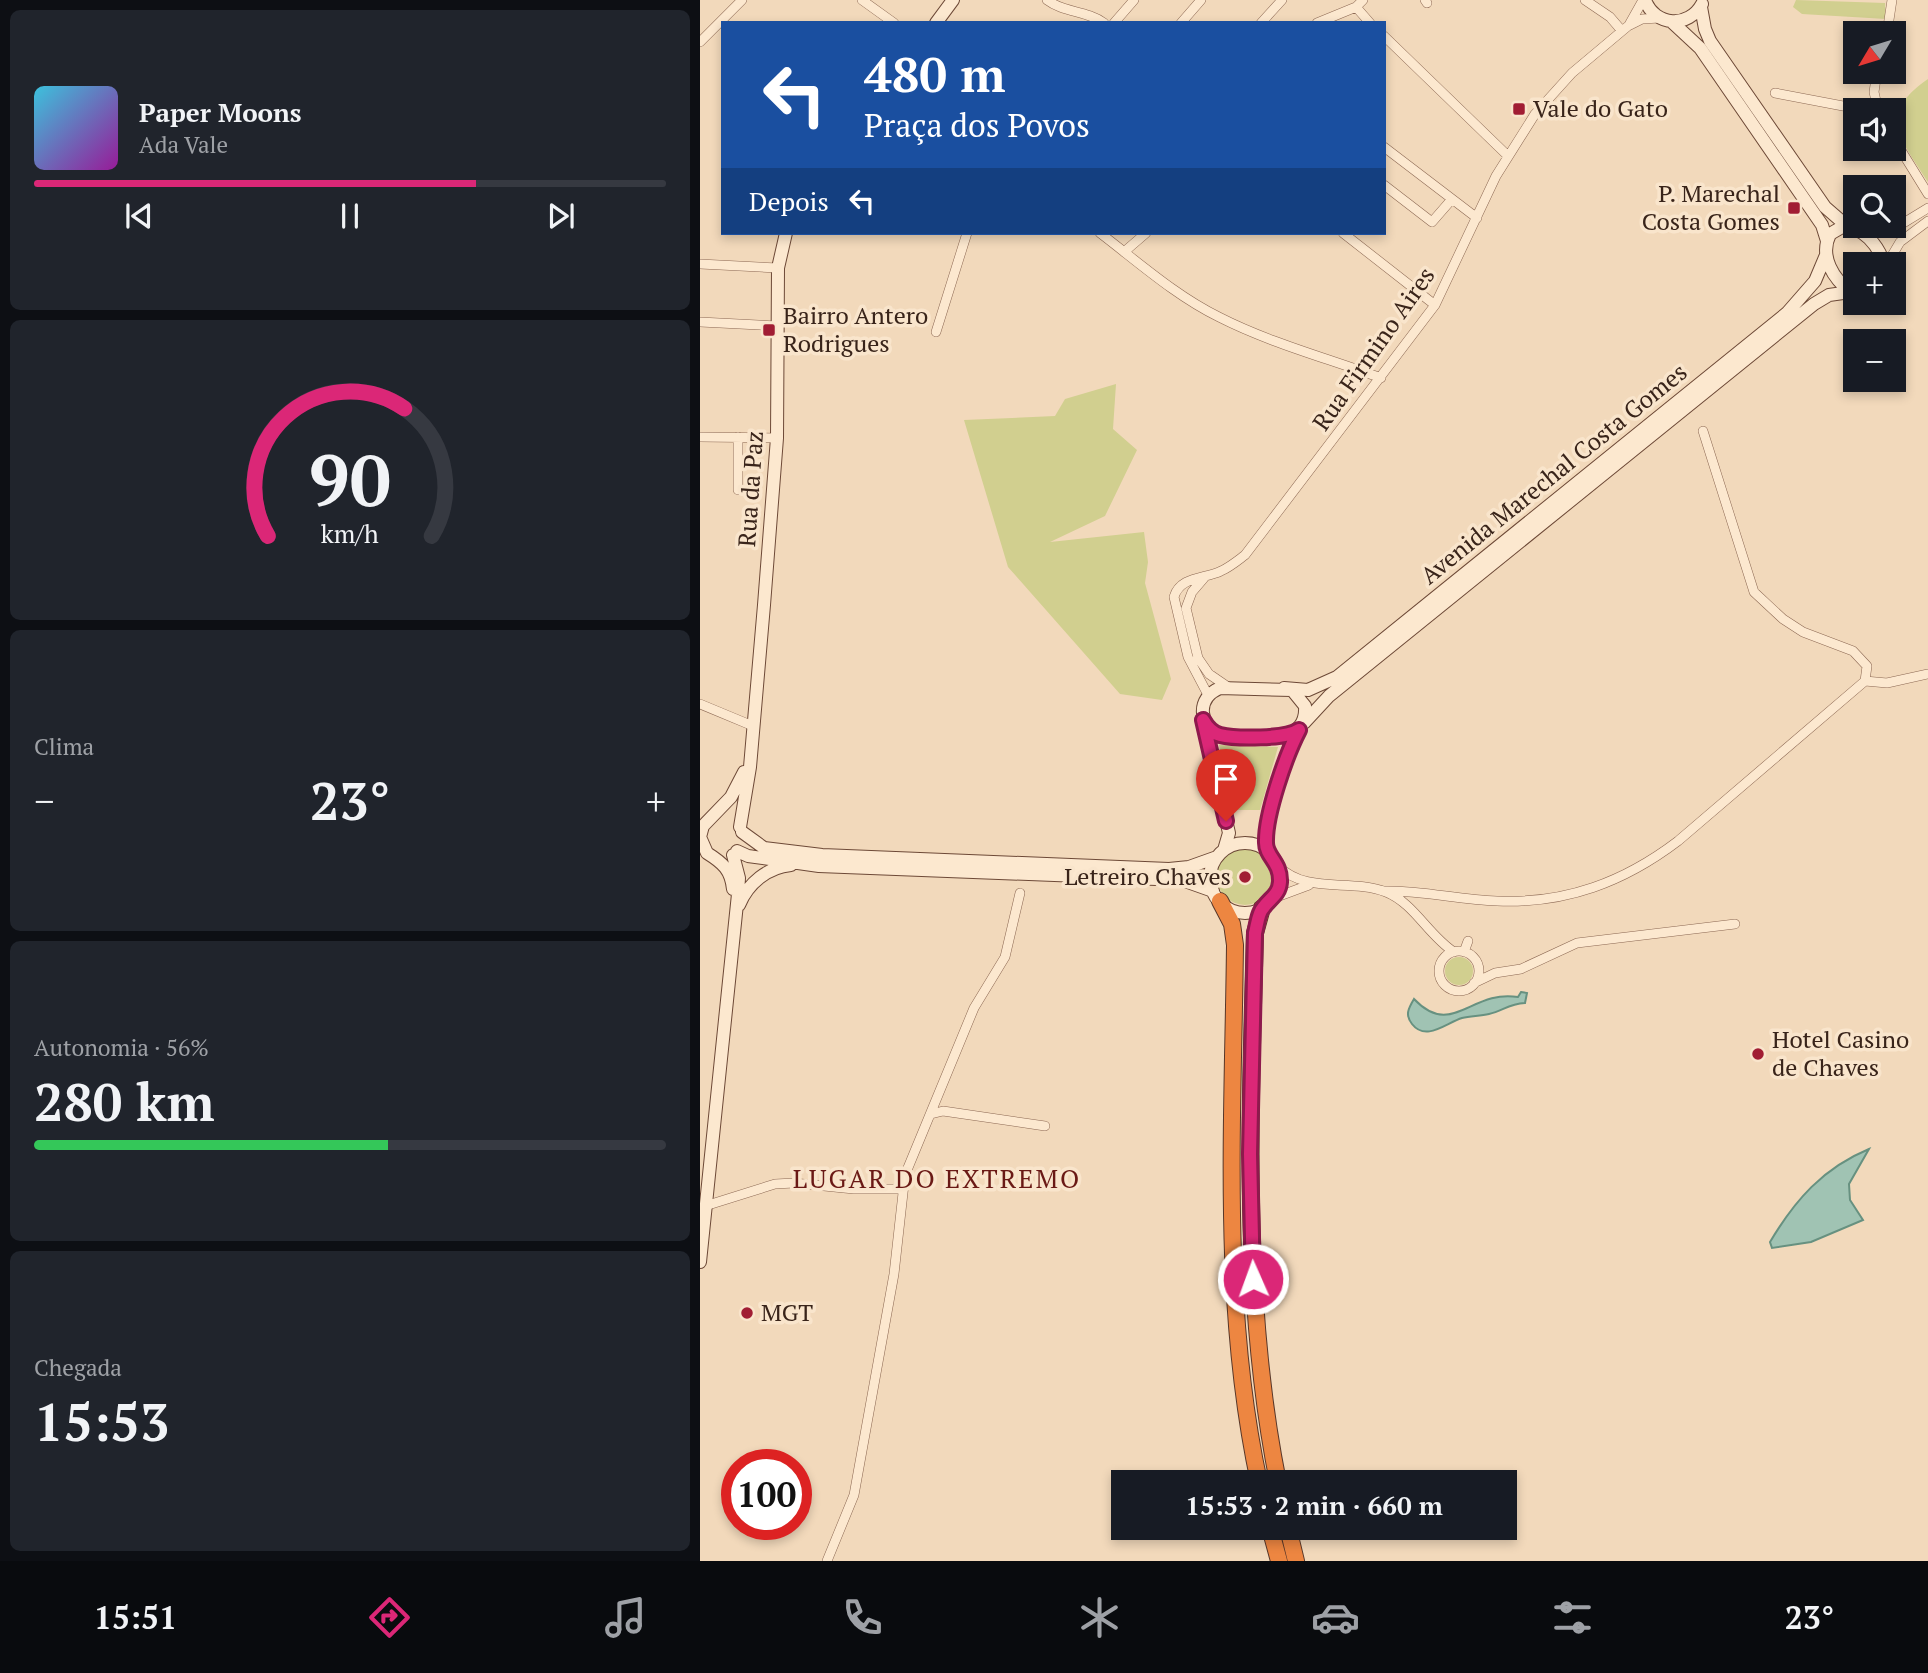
<!DOCTYPE html>
<html lang="pt">
<meta charset="utf-8">
<style>
body{margin:0;font-family:"PT Serif",serif;background:#20242c;color:#f1f3f6;height:100vh;display:flex;flex-direction:column;font-size:26px;white-space:nowrap}
*{box-sizing:border-box;margin:0}
p{font-size:23px;color:#9ea1a6}
.icon{flex:none;width:38px;height:38px;fill:none;stroke:currentColor;stroke-width:2;stroke-linecap:round;stroke-linejoin:round}
.map{position:relative;flex:1;overflow:hidden}
.drawer{display:flex;flex-direction:column;gap:10px;padding:10px;background:#0d0f14;width:700px}
.drawer>*{flex:none}
.top-card{position:absolute;left:21px;top:21px;width:665px;height:214px;border-radius:0px;box-shadow:0 4px 10px #0003;background:#1a4fa0;color:#fff;overflow:hidden}
.needle{width:46px;rotate:232deg}
.controls{position:absolute;left:1143px;top:21px;display:grid;gap:14px}
.controls a{display:grid;place-items:center;width:63px;height:63px;border-radius:0px;background:#171b24;box-shadow:0 4px 10px #0003;font-size:35px}
.speed{position:absolute;left:21px;top:1449px;display:flex;gap:14px;font-size:35px;font-weight:700;text-align:center}
.speed>*{display:grid;place-content:center;width:91px;height:91px;border-radius:50%;background:#171b24;box-shadow:0 4px 10px #0003;line-height:1}
.speed .limit{border:10px solid #d22;background:#fff;color:#111}
.pin{position:absolute;display:grid;place-items:center;width:60px;height:60px;color:#fff;margin:-72px -30px;border-radius:50% 50% 50% 0;rotate:-45deg;box-shadow:0 0 7px #0007}
.pin .icon{rotate:45deg}
.me{position:absolute;width:77px;margin:-38px;rotate:358deg;stroke-linejoin:round;filter:drop-shadow(0 0 5px #0008)}
.turn{display:flex;align-items:center;gap:24px;height:147px;padding:0 28px;font-size:32px}
.turn .icon{width:91px;height:91px;stroke-width:2.5}
.turn b{display:block;font-size:49px;line-height:60px}
.then{display:flex;align-items:center;height:66px;padding:0 28px;background:#0003;gap:14px;font-size:26px}
.big{font-size:52px;font-weight:700;line-height:1.1}
.drawer .widget{flex:1;display:flex;flex-direction:column;justify-content:center;gap:10px;min-width:0;padding:0 24px;border-radius:10px;background:#20242c}
.drawer .dial{align-items:center;gap:0}
.dial svg{height:182px;overflow:visible;fill:none;stroke:#363941;stroke-width:7;stroke-linecap:round;text-anchor:middle}
.dial text{fill:#f1f3f6;stroke:none}
.song{display:flex;align-items:center;gap:21px}
.cover{width:84px;height:84px;border-radius:10px;background:linear-gradient(135deg,hsl(190 70% 55%),hsl(300 70% 35%))}
.played{height:7px;border-radius:4px;background:linear-gradient(90deg,#db2777 70%,#363941 70%)}
.keys{display:flex;justify-content:space-around;direction:ltr}
.heat{display:flex;justify-content:space-between;align-items:center;font-size:38px;direction:ltr}
.charge{height:10px;border-radius:5px;background:linear-gradient(90deg,#34c759 56%,#363941 0)}
.trip{position:absolute;left:411px;top:1470px;width:406px;height:70px;border-radius:0px;background:#171b24;box-shadow:0 4px 10px #0003;font-weight:700;line-height:70px;text-align:center}
.tab-bar{display:flex;height:112px;justify-content:space-around;align-items:center;background:#090b0e;color:#9ea1a6}
.tab-bar .icon{width:49px;height:49px}
.tab-bar .active{color:#db2777}
.tab-bar b{font-size:32px;color:#f1f3f6}
main{display:flex;flex:1;min-height:0}
.map>svg:first-child{display:block}
.green{fill:#d1cf8f}
.water{fill:#a0c3b3;stroke:#679180;stroke-width:2}
.lines{fill:none;stroke-linecap:round;stroke-linejoin:round}
.street-casing{stroke:#8c6853;stroke-width:10}
.secondary-casing{stroke:#6d4937;stroke-width:14}
.highway-casing{stroke:#583729;stroke-width:18}
.street{stroke:#fce8cf;stroke-width:9}
.secondary{stroke:#fce8cf;stroke-width:12}
.highway{stroke:#ed8641;stroke-width:16}
.route-casing{stroke:#8e194d;stroke-width:18}
.route{stroke:#db2777;stroke-width:12}
.poi-dot{fill:#a11d33;stroke:#f9e5cc;stroke-width:2.5}
.labels{text-anchor:middle;stroke-width:7;stroke-linejoin:round;paint-order:stroke}
.poi-label{font-size:24px;fill:#39241a;stroke:#f9e5cc;text-anchor:start}
.street-label{font-size:24px;fill:#39241a;stroke:#f9e5cc}
.neighbourhood-label{font-size:26px;letter-spacing:2px;fill:#6a1915;stroke:#f9e5cc}
</style>
<main>
<section class="drawer">
<div class="widget">
<div class="song"><i class="cover"></i><div><b>Paper Moons</b><p>Ada Vale</p></div></div>
<div class="played"></div>
<div class="keys"><svg class="icon" aria-label="previous" viewBox="0 0 24 24"><path d="M18 5L8 12l10 7zM5 5v14"/></svg><svg class="icon" aria-label="pause" viewBox="0 0 24 24"><path d="M8 5v14M16 5v14"/></svg><svg class="icon" aria-label="next" viewBox="0 0 24 24"><path d="M6 5l10 7-10 7zM19 5v14"/></svg></div>
</div>
<div class="widget dial"><svg viewBox="0 0 100 80">
<path d="M14 69A42 42 0 1 1 86 69"/>
<path d="M14 69A42 42 0 0 1 74 13" stroke="#db2777"/>
<text x="50" y="56" font-size="32" font-weight="700">90</text>
<text x="50" y="72" font-size="11">km/h</text>
</svg></div>
<div class="widget"><p>Clima</p>
<div class="heat"><a>−</a><b class="big">23°</b><a>+</a></div>
</div>
<div class="widget"><p>Autonomia · 56%</p><b class="big">280 km</b><div class="charge"></div></div>
<div class="widget"><p>Chegada</p><b class="big">15:53</b></div>
</section>
<div class="map">
<svg width="1228" height="1561" viewBox="0 0 1228 1561">
<rect width="100%" height="100%" fill="#f2d9bb"/>
<path class="green" d="M1096,0L1185,3L1186,19L1102,14L1093,7Z
M1228,79V182C1202,142 1176,114 1228,79Z
M416,384L413,429L437,450L405,516L350,542L444,532L448,562L445,583L471,679L462,700L420,694L308,567L264,420L355,416L365,399Z
M519,745L578,747L560,810H533Z
M517 877a28 28 0 1 1 56 0a28 28 0 1 1-56 0Z
M745 971a14 14 0 1 1 28 0a14 14 0 1 1-28 0Z"/>
<path class="water" d="M821,992L827,993L825,1003C808,1004 803,1011 789,1014C780,1016 771,1016 762,1018C746,1023 726,1042 712,1024C705,1015 708,1009 714,999C752,1039 771,989 818,997Z
M1169,1149L1149,1184L1150,1200L1163,1220L1111,1242L1072,1248L1070,1242C1095,1200 1123,1168 1169,1149Z"/>
<g class="lines">
<g class="street-casing">
<path id="street" d="M162,0L194,23
M347,0C364,13 386,10 404,23
M725,0L727,3
M885,0L910,17L922,31
M656,7L670,23
M414,23L434,0
M481,23L501,0
M561,23L582,0
M617,23L656,7L663,0
M929,25L943,0
M1187,33L1192,0
M684,36L807,155
M0,42L42,0
M1177,72L1174,92L1178,110
M1075,93L1164,110
M1194,139L1228,194
M684,147L777,218
M684,185L732,222L752,199
M400,233C438,262 476,296 519,317C570,343 627,358 681,378
M643,233L735,305
M1165,235L1192,230L1228,208
M424,252L446,233
M0,264L78,268
M1187,264L1200,242L1228,221
M0,322L77,326
M236,332L267,233
M0,437L77,438
M38,437V490
M504,578L492,592L486,608L498,658L509,674L528,687
M1165,681L1187,683L1228,674
M508,695L488,657L474,597C480,576 505,579 521,571C530,567 537,561 545,555L735,305L796,176L835,114L872,73L928,26L942,19L960,18
M0,704L53,726
M578,866C608,895 650,878 686,892C714,903 728,935 754,952
M684,891C722,890 759,900 797,901C866,904 924,882 978,841L1165,681L1167,666L1153,651L1103,632L1083,619L1054,592L1003,431
M574,898L609,885
M739 971a20 20 0 1 1 40 0a20 20 0 1 1-40 0Z
M764,952L768,941
M774,983L795,973L821,969L877,943L1035,924
M231,1114L243,1111L345,1126
M5,1206L75,1184L94,1183L154,1189H203
M127,1561L154,1495L194,1274L205,1175L274,1008L305,957L320,893"/>
</g>
<g class="secondary-casing">
<path id="secondary" d="M945,0C955,27 989,28 1002,4
M1001,7L1005,29L1010,41L1125,207L1148,227
M972,22L1000,48L1122,225L1127,241
M236,23L253,0
M1152,293C1133,279 1119,256 1130,234L1142,227C1163,226 1179,246 1184,264
M520,688L592,690L605,706C608,749 549,736 521,735C498,726 496,698 520,688Z
M584,688L608,690L637,677L1087,313L1115,281L1126,255
M604,723L629,696L1114,304L1129,295L1150,292
M504,724L529,833L524,850
M40,827L50,767L64,605L77,438L78,268L86,233
M42,832L64,848L122,855L469,869L489,867L517,857
M510 878a35 35 0 1 1 70 0a35 35 0 1 1-70 0Z
M567,850C563,817 584,758 599,730
M37,851L48,856L119,866L482,880L513,891
M33,889C31,870 23,863 7,853L0,837L3,826L31,797L44,772
M39,905C48,883 68,867 91,865
M0,1262L38,894L39,878L33,855"/>
</g>
<g class="highway-casing">
<path id="highway" d="M520,901L532,924L535,945C533,1124 521,1306 559,1482
M562,908L555,933C550,1117 542,1302 578,1482
M570,1528L579,1561
M588,1528L596,1561"/>
</g>
<use href="#street" class="street"/>
<use href="#secondary" class="secondary"/>
<use href="#highway" class="highway"/>
</g>
<g class="lines">
<g class="route-casing">
<path id="route" d="M526,821L503,720C507,727 512,733 520,735C536,739 586,739 599,730C586,755 565,815 566,843C566,857 581,862 580,882C579,895 570,898 563,908C558,913 557,926 555,933L550,1154L553,1279"/>
</g>
<use href="#route" class="route"/>
</g>
<g class="poi-dot">
<rect x="812" y="102" width="14" height="14" rx="3.5"/>
<rect x="1087" y="201" width="14" height="14" rx="3.5"/>
<rect x="62" y="323" width="14" height="14" rx="3.5"/>
<circle cx="545" cy="877" r="7"/>
<circle cx="1058" cy="1054" r="7"/>
<circle cx="47" cy="1313" r="7"/>
</g>
<g class="labels">
<g class="poi-label">
<text x="833" y="117">Vale do Gato</text>
<text x="1080" y="202" text-anchor="end">P. Marechal<tspan x="1080" dy="28">Costa Gomes</tspan></text>
<text x="83" y="324">Bairro Antero<tspan x="83" dy="28">Rodrigues</tspan></text>
<text x="531" y="885" text-anchor="end">Letreiro Chaves</text>
<text x="1072" y="1048">Hotel Casino<tspan x="1072" dy="28">de Chaves</tspan></text>
<text x="61" y="1321">MGT</text>
</g>
<g class="street-label">
<text transform="translate(674 349) rotate(-55)" y="8">Rua Firmino Aires</text>
<text transform="translate(854 474) rotate(-39)" y="8">Avenida Marechal Costa Gomes</text>
<text transform="translate(51 489) rotate(-86)" y="8">Rua da Paz</text>
</g>
<g class="neighbourhood-label">
<text x="237" y="1188">LUGAR DO EXTREMO</text>
</g>
</g>
</svg>
<div class="controls">
<a><svg class="needle" viewBox="-14 -14 28 28"><path d="M0-13l5 13h-10z" fill="#e53935"/><path d="M0 13l5-13h-10z" fill="#9ea1a6"/></svg></a>
<a><svg class="icon" aria-label="sound" viewBox="0 0 24 24"><path d="M4 9h4l5-4v14l-5-4H4zM17 9q2 3 0 6"/></svg></a>
<a><svg class="icon" aria-label="search" viewBox="0 0 24 24"><circle cx="10" cy="10" r="6"/><path d="M15 15l6 6"/></svg></a>
<a>+</a>
<a>−</a>
</div>
<div class="speed"><div class="limit">100</div></div>
<div class="pin" style="left:526px;top:821px;background:#d93025"><svg class="icon" aria-label="arrive" viewBox="0 0 24 24"><path d="M6 21V4h12l-3 4 3 4H6"/></svg></div>
<svg class="me" style="left:553px;top:1279px" viewBox="-20 -20 40 40"><circle r="17" fill="#db2777" stroke="#fff" stroke-width="3"/><path d="M0-11L8 9 0 5-8 9z" fill="#fff"/></svg>
<div class="trip">15:53 · 2 min · 660 m</div>
<div class="top-card">
<div class="turn"><svg class="icon" aria-label="left" viewBox="0 0 24 24"><path d="M17 20v-9H6M10 6l-5 5 5 5"/></svg><div><b>480 m</b>Praça dos Povos</div></div>
<div class="then">Depois<svg class="icon" aria-label="left" viewBox="0 0 24 24"><path d="M17 20v-9H6M10 6l-5 5 5 5"/></svg></div>
</div>
</div>
</main>
<nav class="tab-bar">
<b>15:51</b>
<svg class="icon active" aria-label="directions" viewBox="0 0 24 24"><path d="M12 3l9 9-9 9-9-9zM9 14v-3h6M13 9l2 2-2 2"/></svg>
<svg class="icon" aria-label="music" viewBox="0 0 24 24"><path d="M9 18V5l10-2v13"/><circle cx="6" cy="18" r="3"/><circle cx="16" cy="16" r="3"/></svg>
<svg class="icon" aria-label="phone" viewBox="0 0 24 24"><path d="M5 4h4l2 5-3 2q2 4 5 5l2-3 5 2v4C11 20 4 13 5 4z"/></svg>
<svg class="icon" aria-label="climate" viewBox="0 0 24 24"><path d="M12 3v18M4 7l16 10M4 17L20 7"/></svg>
<svg class="icon" aria-label="car" viewBox="0 0 24 24"><path d="M5 17H2v-5l4-1 3-4h7l3 4 3 1v5h-3M9 17h6M6 11h13"/><circle cx="7" cy="17" r="2"/><circle cx="17" cy="17" r="2"/></svg>
<svg class="icon" aria-label="filters" viewBox="0 0 24 24"><path d="M4 7h16M4 17h16"/><circle cx="9" cy="7" r="2"/><circle cx="15" cy="17" r="2"/></svg>
<b>23°</b>
</nav>
